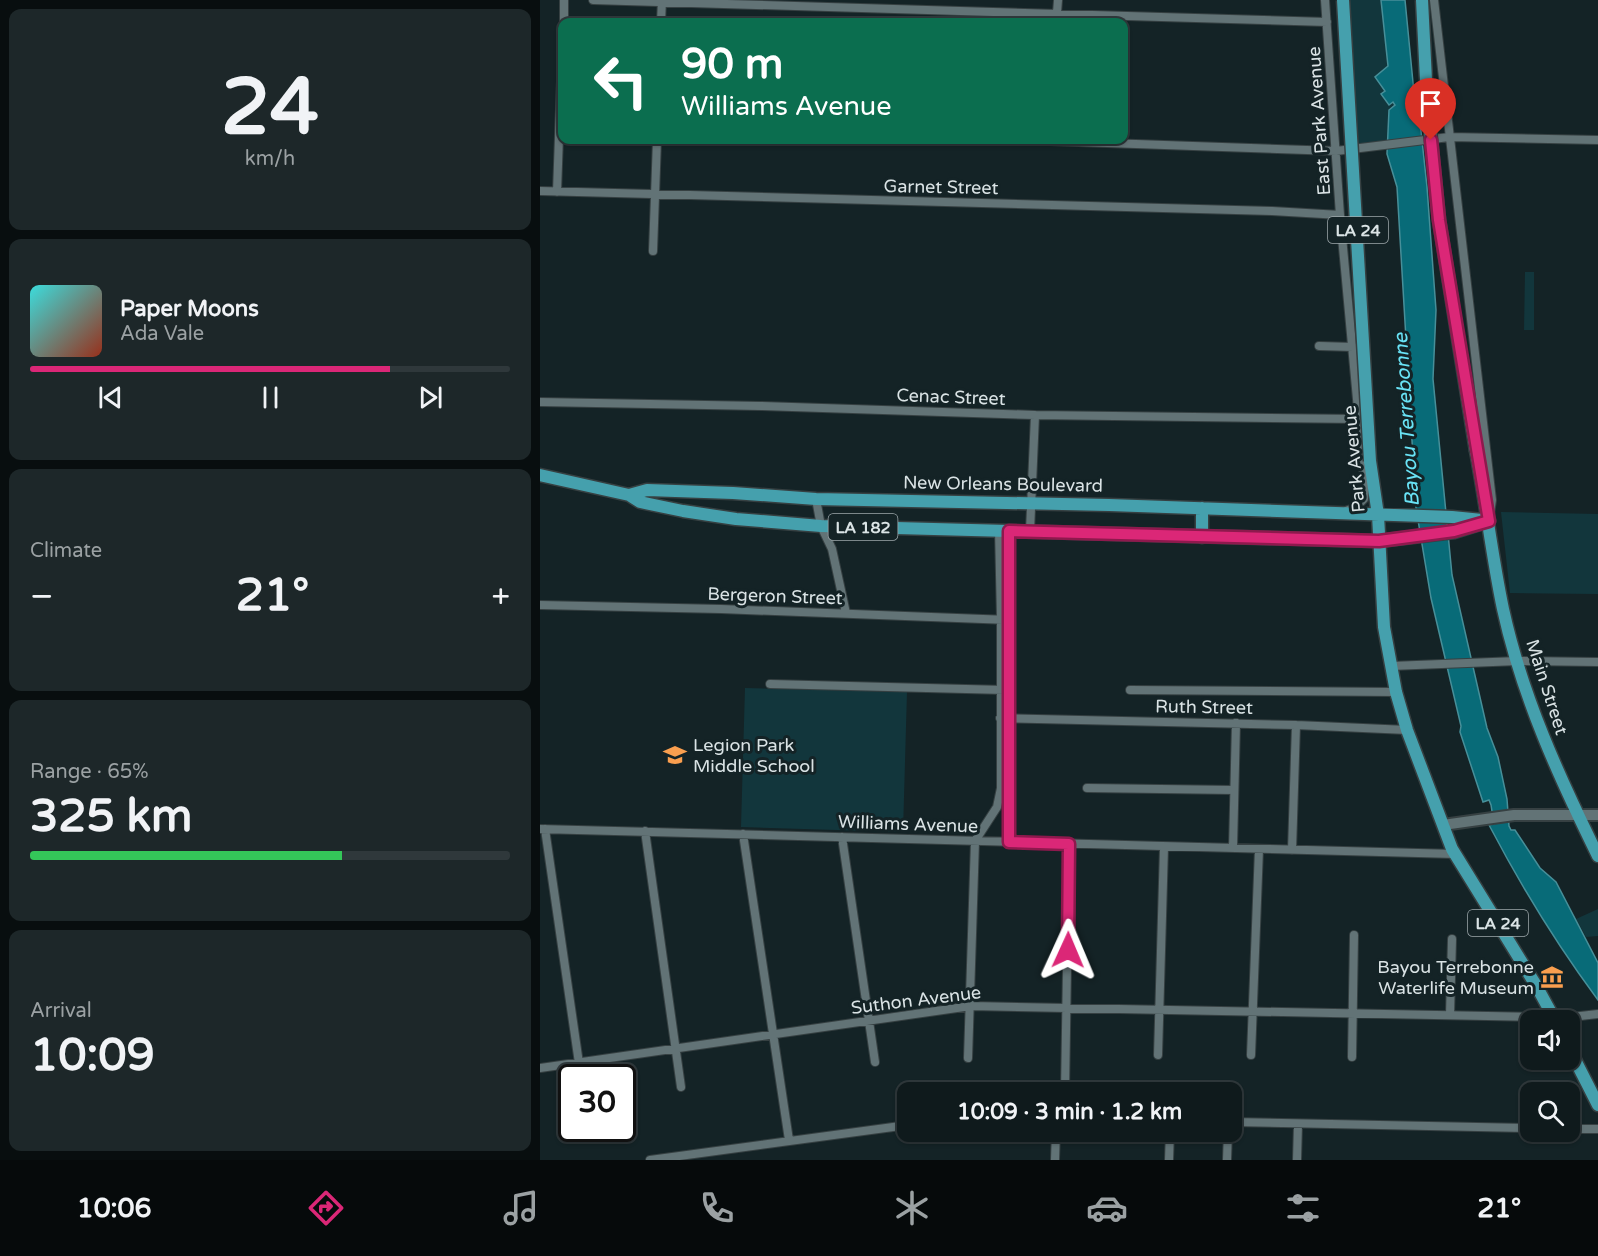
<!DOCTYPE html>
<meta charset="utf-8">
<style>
body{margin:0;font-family:"Varela Round",sans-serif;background:#1d2729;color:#f1f3f6;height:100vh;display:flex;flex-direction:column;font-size:22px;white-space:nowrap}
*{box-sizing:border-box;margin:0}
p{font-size:20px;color:#9ba1a3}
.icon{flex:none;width:33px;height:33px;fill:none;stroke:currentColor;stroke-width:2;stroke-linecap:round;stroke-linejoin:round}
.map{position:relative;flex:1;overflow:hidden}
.details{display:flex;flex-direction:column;gap:9px;padding:9px;background:#080e0f;width:540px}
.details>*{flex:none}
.banner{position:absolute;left:18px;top:18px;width:570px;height:126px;border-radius:12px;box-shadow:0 2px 4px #0004,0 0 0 2px #2f383b;background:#0b6e4f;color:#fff;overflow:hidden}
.fabs{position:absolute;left:980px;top:1010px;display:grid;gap:12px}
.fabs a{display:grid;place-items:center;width:60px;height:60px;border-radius:12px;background:#0f1a1c;box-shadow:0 2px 4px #0004,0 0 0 2px #2f383b;font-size:30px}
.speed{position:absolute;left:18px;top:1064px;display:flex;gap:12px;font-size:30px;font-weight:700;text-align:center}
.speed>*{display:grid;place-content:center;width:78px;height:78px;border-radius:50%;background:#0f1a1c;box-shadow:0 2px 4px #0004,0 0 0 2px #2f383b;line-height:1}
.speed .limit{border:3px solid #111;border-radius:9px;background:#fff;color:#111}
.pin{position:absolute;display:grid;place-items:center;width:51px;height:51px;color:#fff;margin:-62px -26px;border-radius:50% 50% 50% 0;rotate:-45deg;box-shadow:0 0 6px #0007}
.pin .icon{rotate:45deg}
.me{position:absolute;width:66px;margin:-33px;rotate:1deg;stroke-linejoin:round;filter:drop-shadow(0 0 4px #0008)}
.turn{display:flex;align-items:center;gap:21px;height:126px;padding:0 24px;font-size:27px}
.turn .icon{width:78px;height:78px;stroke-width:2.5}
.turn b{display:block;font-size:42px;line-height:51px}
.big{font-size:45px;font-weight:700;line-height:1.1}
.details .tile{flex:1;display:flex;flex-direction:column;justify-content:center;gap:9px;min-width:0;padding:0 21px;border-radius:12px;background:#1d2729}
.details .dial{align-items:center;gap:0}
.dial b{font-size:78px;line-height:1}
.song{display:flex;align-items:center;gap:18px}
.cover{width:72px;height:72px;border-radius:9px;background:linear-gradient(135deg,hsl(180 70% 55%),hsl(10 70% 35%))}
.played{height:6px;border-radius:3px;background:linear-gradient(90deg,#db2777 75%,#2f383b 75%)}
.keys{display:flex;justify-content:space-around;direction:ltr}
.heat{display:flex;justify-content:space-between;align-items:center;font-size:33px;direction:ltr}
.charge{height:9px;border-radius:4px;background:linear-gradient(90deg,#34c759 65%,#2f383b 0)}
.trip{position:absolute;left:357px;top:1082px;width:345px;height:60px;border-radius:12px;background:#0f1a1c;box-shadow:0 2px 4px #0004,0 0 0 2px #2f383b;font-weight:700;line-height:60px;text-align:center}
.menu{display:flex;height:96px;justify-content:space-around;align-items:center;background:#060a0b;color:#9ba1a3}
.menu .icon{width:42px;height:42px}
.menu .active{color:#db2777}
.menu b{font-size:27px;color:#f1f3f6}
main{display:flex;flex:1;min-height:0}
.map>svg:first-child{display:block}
.green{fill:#12363c}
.water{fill:#086b78;stroke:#478f99;stroke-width:1.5}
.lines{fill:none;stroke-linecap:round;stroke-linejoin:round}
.street-casing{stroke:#364042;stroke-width:10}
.secondary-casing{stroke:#364042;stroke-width:14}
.primary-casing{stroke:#364042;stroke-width:15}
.street{stroke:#627376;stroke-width:8}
.secondary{stroke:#627376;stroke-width:10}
.primary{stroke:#45a0ad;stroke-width:12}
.primary-bridge-casing{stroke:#364042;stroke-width:15;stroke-linecap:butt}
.primary-bridge{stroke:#45a0ad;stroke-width:12}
.route-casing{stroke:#8e194d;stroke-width:15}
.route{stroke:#db2777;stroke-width:10}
.labels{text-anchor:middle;stroke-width:6;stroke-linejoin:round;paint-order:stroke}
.shield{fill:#142326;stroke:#9fa9ac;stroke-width:1.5}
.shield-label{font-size:16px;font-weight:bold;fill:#dae3e5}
.street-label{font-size:18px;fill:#dae3e5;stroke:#142326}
.poi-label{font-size:18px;fill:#dae3e5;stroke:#142326;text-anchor:start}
.water-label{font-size:20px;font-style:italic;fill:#69e3f6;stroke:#142326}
</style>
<main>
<section class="details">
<div class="tile dial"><b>24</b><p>km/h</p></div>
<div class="tile">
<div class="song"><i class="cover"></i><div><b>Paper Moons</b><p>Ada Vale</p></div></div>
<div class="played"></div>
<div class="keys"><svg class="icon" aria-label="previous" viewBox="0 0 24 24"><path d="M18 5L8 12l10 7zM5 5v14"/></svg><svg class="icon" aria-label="pause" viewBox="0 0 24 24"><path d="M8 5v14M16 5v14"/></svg><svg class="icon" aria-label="next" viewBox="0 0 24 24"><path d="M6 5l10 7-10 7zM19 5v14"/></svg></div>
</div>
<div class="tile"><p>Climate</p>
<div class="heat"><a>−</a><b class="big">21°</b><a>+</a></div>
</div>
<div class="tile"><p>Range · 65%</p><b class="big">325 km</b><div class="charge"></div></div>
<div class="tile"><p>Arrival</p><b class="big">10:09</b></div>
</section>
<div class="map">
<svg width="1058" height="1160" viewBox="0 0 1058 1160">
<rect width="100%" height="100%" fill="#142326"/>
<path class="green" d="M803,0H841L848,66L845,91L841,94L856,105L847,144L811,149Z
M985,272H994V330H984Z
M961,512L1058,514V594L970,593Z
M205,688L367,692L363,832L201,827Z
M1058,909V936L1046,937L1036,919Z"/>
<path class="water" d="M841,0H865L875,103L881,131L887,187L896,310L893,379L912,575L947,728L958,757L967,799L969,826L971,830H975L1000,868L1016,882L1058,963V1000C1017,945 981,886 949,825L954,824L951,805L949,800L943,802L920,732L921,726L891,598L876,508L857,187L847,154L849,110L855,105L853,102L849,105L841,94L845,91L835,77L848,66Z"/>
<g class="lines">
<g class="street-casing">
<path id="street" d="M53,0L787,22
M785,0L800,215L825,486L824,499L816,507L806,511
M894,0L952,500L950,514
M517,13L518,0
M24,22V0
M121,22L122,0
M481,140L796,151L909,137L1058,140
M0,191L732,211L800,215
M17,192L22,53
M113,251L117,140
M779,346L813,347
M0,402L221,406L495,415L820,419
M276,499L281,526L292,549L306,613
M469,531V842
M490,531L495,415
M0,605L181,609L469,620
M851,666L978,661L1058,662
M230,684L465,690
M590,690L856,692
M460,718L756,725L867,730
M547,788L694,790
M0,829L915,854
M5,829L41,1077
M105,831L141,1087
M203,834L249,1140
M302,837L335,1062
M693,848L696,723
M752,850L756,725
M910,1015L912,939
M1014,1019L1058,1014
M618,1055L624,847
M711,1055L719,849
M812,1057L814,935
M428,1058L435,841L457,807L461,788V620L459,530
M0,1068L431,1006L993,1017L1009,1009
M525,1092L529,844
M692,1122L990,1128
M1029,1129H1058
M110,1160L368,1125
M515,1160L516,1131
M629,1160L630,1131
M687,1160L688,1131
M757,1160L758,1124"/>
</g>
<g class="secondary-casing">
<path id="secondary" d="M903,825L974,815H1058"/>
</g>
<g class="primary-casing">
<path id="primary" d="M936,451C946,503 952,557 963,609C982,696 1019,777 1058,856
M830,461L838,515L844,627L856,692L867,730L912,849L997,987L1015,1020
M0,475L89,495L100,502L143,511L196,519L281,526L839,541L914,532L949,521
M89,495L107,490L193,493L276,499L569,505L912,517L942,520
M662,508V537
M1029,1048L1058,1105"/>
</g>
<use href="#street" class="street"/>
<use href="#secondary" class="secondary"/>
<use href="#primary" class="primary"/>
<g class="primary-bridge-casing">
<path id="primary-bridge" d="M803,0L830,461
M882,0L887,100L899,220L936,451"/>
</g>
<use href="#primary-bridge" class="primary-bridge"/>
</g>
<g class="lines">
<g class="route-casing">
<path id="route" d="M528,950L529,844L469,842V531L839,541L914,531L949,521L899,220L891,140"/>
</g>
<use href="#route" class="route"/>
</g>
<defs>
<g id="school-bare" transform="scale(1.8)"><path d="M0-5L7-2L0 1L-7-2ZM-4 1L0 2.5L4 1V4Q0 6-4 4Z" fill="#fa9f4f" stroke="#142326" stroke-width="2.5" paint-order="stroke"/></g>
<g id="museum-bare" transform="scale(1.8)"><path d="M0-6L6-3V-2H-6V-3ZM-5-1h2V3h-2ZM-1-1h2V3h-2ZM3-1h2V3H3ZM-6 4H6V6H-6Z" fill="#fa9f4f" stroke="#142326" stroke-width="2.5" paint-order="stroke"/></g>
</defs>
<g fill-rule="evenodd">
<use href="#school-bare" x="135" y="755"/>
<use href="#museum-bare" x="1012" y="977"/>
</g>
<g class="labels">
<g class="shield">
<rect x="788" y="217" width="60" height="26" rx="4.5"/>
<rect x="288.5" y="514" width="69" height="26" rx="4.5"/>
<rect x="928" y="910" width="60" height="26" rx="4.5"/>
</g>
<g class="shield-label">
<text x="818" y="236">LA 24</text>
<text x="323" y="533">LA 182</text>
<text x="958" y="929">LA 24</text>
</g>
<g class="street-label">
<text transform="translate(779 121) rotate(-94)" y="6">East Park Avenue</text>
<text transform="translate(401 187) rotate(1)" y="6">Garnet Street</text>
<text transform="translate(411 397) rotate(2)" y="6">Cenac Street</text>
<text transform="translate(814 459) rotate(-95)" y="6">Park Avenue</text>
<text transform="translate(463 484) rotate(1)" y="6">New Orleans Boulevard</text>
<text transform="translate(235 596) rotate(2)" y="6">Bergeron Street</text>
<text transform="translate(1007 687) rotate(72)" y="6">Main Street</text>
<text transform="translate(664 707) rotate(1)" y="6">Ruth Street</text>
<text transform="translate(368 824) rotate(2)" y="6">Williams Avenue</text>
<text transform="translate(376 1000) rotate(-7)" y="6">Suthon Avenue</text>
</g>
<g class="poi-label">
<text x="153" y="751">Legion Park<tspan x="153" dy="21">Middle School</tspan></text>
<text x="994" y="973" text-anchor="end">Bayou Terrebonne<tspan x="994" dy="21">Waterlife Museum</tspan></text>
</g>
<g class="water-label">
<text transform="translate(866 420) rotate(-94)" y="7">Bayou Terrebonne</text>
</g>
</g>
</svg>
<div class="fabs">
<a><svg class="icon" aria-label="sound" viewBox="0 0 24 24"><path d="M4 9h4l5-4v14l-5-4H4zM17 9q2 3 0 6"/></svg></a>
<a><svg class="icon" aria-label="search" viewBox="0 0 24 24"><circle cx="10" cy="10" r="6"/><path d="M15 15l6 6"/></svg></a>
</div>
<div class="speed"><div class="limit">30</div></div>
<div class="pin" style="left:891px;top:140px;background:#d93025"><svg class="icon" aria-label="arrive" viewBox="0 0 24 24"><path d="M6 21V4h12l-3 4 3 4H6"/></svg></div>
<svg class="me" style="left:528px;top:950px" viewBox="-20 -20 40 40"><path d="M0-17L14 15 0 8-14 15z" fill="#db2777" stroke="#fff" stroke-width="4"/></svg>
<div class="trip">10:09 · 3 min · 1.2 km</div>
<div class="banner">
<div class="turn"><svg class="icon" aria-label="left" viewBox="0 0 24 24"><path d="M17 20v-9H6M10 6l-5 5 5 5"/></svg><div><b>90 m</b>Williams Avenue</div></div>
</div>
</div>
</main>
<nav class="menu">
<b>10:06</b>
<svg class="icon active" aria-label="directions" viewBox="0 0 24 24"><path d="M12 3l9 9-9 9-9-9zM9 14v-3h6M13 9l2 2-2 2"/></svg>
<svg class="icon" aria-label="music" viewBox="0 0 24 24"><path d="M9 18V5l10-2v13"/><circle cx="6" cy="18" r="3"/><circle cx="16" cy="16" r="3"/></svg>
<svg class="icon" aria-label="phone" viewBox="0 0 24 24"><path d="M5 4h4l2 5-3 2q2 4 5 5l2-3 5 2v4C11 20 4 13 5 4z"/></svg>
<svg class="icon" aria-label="climate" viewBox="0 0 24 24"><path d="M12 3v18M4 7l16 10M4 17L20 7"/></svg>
<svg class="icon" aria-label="car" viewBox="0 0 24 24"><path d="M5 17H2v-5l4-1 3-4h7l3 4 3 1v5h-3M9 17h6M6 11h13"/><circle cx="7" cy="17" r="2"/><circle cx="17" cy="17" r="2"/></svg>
<svg class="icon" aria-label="filters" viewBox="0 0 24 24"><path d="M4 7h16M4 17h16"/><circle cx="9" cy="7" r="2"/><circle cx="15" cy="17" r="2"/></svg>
<b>21°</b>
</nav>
